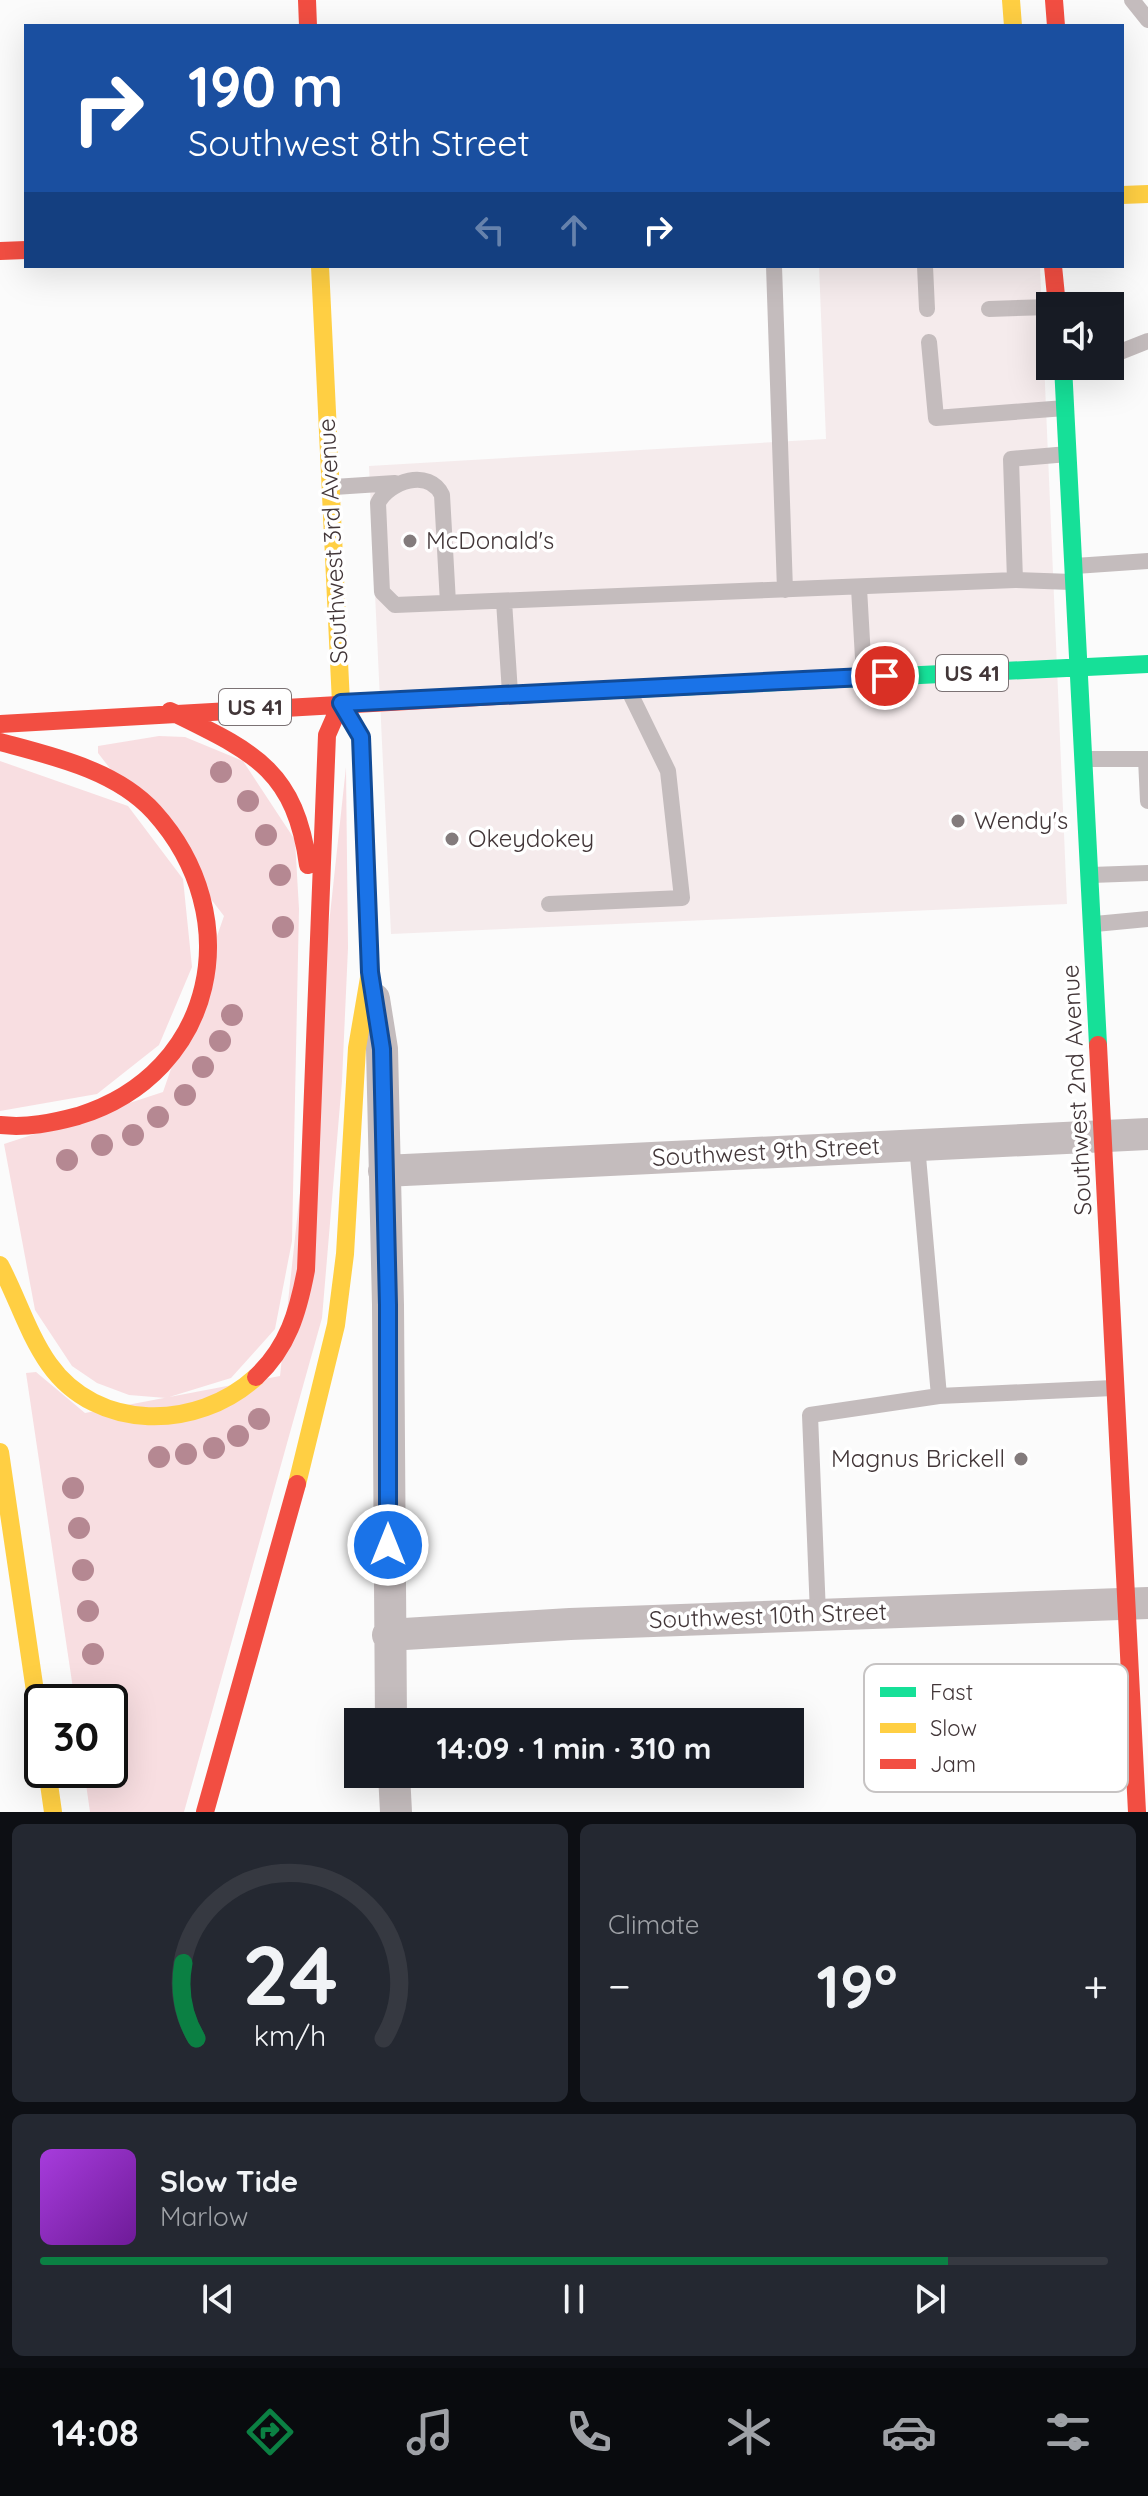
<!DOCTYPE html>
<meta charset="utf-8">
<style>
body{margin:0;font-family:Quicksand,sans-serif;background:#242831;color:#f1f3f6;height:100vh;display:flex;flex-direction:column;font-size:30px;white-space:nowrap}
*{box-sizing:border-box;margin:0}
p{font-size:26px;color:#9ea1a6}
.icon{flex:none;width:44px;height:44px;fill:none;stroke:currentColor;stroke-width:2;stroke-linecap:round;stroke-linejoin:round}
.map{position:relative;height:1812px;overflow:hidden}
.side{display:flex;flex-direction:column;gap:12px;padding:12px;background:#0d0f14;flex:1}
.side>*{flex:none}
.banner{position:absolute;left:24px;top:24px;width:1100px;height:244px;border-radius:0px;box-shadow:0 8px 32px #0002;background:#1a4fa0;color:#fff;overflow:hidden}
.controls{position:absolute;left:1036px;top:292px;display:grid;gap:16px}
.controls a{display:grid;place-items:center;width:88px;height:88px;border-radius:0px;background:#171b24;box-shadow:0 8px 32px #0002;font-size:40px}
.speed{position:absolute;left:24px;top:1684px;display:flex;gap:16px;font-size:40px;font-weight:700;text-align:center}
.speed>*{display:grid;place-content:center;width:104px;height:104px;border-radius:50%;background:#171b24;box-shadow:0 8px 32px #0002;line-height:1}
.speed .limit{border:4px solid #111;border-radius:12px;background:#fff;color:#111}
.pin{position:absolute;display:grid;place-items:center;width:68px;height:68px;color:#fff;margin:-34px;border:4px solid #fff;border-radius:50%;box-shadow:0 2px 8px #0007}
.me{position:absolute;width:88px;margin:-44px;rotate:0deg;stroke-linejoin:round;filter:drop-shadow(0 0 6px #0008)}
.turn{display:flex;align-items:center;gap:28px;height:168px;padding:0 32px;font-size:36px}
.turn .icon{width:104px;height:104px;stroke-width:2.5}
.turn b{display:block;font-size:56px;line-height:68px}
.lanes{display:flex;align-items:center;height:76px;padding:0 32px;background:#0003;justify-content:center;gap:40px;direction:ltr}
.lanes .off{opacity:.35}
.big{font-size:60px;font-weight:800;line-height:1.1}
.side .tile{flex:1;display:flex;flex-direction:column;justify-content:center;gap:12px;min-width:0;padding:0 28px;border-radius:12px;background:#242831}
.side .dial{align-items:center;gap:0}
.dial svg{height:208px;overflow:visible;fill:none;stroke:#363941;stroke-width:7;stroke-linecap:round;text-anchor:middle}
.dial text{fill:#f1f3f6;stroke:none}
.song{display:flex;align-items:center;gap:24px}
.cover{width:96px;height:96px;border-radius:12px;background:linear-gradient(135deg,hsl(280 70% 55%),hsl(280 70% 35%))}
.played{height:8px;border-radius:4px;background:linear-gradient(90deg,#0b8043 85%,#363941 85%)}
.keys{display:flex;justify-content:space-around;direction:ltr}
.heat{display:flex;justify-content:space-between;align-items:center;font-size:44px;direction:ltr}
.side .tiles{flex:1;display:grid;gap:12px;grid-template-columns:1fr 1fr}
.tile:last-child{grid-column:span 2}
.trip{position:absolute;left:344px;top:1708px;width:460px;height:80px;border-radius:0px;background:#171b24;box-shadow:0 8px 32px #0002;font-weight:800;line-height:80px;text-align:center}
.dock{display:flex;height:128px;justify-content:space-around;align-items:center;background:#090b0e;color:#9ea1a6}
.dock .icon{width:56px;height:56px}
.dock .on{color:#0b8043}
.dock b{font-size:36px;color:#f1f3f6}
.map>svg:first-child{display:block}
.built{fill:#f5ebec}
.green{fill:#f8dee1}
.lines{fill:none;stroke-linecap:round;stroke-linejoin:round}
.lane{stroke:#c4bcbd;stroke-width:16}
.street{stroke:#c4bcbd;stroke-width:32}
.fast{stroke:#16e098;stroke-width:18}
.slow{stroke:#ffcf43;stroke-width:18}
.jam{stroke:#f24e42;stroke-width:18}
.tree{fill:#b58892}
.route-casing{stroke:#114b97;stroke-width:20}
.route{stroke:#1a73e8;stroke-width:14}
.poi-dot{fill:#837b7c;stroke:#fff;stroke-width:3}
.labels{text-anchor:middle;stroke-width:7;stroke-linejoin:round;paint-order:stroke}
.shield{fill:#fff;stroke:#7b7274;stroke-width:2}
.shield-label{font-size:22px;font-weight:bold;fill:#423638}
.street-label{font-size:24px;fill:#423638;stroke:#fff}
.poi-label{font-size:24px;fill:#423638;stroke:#fff;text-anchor:start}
.key{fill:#fff;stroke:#c6c3c3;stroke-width:2}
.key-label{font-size:22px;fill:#423638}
</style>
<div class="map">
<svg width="1148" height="1812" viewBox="0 0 1148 1812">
<rect width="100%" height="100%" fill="#fbfbfb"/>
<path class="built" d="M819,266H1040L1067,904L391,934L369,466L826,439Z"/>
<path class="green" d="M159,736L185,737L243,761L295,840L299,909L292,1241L275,1329L231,1378L166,1398L129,1395L97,1383L72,1366L35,1310L4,1144L163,1092L224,916L98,753V746Z
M0,761L128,806L183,879L192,967L159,1045L97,1094L0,1111Z
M346,767L348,948L342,1081L322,1318L184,1812H90L84,1770H110V1702H75L26,1373L36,1372L85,1413L280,1376Z"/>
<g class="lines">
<path class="lane" d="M1132,0L1148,20
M774,266L785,590
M925,266L927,309
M989,309L1050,307
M929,342L936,418L1065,408
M1110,356L1148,341
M334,487L395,483
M1075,566L1148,561
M1015,580L1011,459L1068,454
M859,588L864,676
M504,601L510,693
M448,603L442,495C429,468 389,481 378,503L382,592L395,605L1015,580L1072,582
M1086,759H1148
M1146,759L1148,801
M1091,875L1148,873
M549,904L682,898L668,771L629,691
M1095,924L1148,919
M939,1396L1113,1388
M818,1614L810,1415L939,1396L917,1145"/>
<path class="street" d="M374,999L382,1049L388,1305L391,1722
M384,1171L1148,1134
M388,1635L570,1624L1148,1603
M394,1774L396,1812"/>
<path class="fast" d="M1063,366L1098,1045
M551,693L1148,664"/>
<path class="slow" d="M1011,0L1013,26
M1122,195L1148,194
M320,266L341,703L361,737L365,852
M0,1265C17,1297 28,1334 49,1364C97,1432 197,1431 256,1377
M0,1452L42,1739
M297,1484L336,1325L345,1254L357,1048L370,972
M47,1770L53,1812"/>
<path class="jam" d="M307,0L308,26
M1054,0L1056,26
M0,251L26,250
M1053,266L1057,306
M170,711C251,751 295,768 308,865
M0,724L551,693
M0,742C52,756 116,770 154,812C248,916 217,1073 78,1116C52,1123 27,1128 0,1125
M365,852L370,972
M1098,1045L1137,1812
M256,1377C288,1347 298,1312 306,1270L327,735L341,703
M205,1812L297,1484"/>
</g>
<g class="tree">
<circle cx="221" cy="772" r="11"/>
<circle cx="248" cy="801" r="11"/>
<circle cx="266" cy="835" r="11"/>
<circle cx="280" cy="875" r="11"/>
<circle cx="283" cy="927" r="11"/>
<circle cx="232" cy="1015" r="11"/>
<circle cx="220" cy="1041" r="11"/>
<circle cx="203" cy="1067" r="11"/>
<circle cx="185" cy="1095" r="11"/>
<circle cx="158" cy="1117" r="11"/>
<circle cx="133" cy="1135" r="11"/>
<circle cx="102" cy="1145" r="11"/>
<circle cx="67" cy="1160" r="11"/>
<circle cx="259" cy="1419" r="11"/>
<circle cx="238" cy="1436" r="11"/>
<circle cx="214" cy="1448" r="11"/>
<circle cx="186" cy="1454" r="11"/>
<circle cx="159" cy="1457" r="11"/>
<circle cx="73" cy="1488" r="11"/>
<circle cx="79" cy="1528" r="11"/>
<circle cx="83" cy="1570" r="11"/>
<circle cx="88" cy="1611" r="11"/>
<circle cx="93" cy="1654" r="11"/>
</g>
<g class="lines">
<g class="route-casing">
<path id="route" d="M388,1545V1305L382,1049L370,972L361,737L341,703L885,676"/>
</g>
<use href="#route" class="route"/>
</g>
<g class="poi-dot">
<circle cx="410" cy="541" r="8"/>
<circle cx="958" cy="821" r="8"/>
<circle cx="452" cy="839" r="8"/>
<circle cx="1021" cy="1459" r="8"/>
</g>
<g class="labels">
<g class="shield">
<rect x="936" y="655" width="72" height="36" rx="6"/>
<rect x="219" y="689" width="72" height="36" rx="6"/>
</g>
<g class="shield-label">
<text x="972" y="681">US 41</text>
<text x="255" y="715">US 41</text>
</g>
<g class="street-label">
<text transform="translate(333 541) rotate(-93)" y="8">Southwest 3rd Avenue</text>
<text transform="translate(1077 1090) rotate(-93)" y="8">Southwest 2nd Avenue</text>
<text transform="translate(766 1152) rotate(-3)" y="8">Southwest 9th Street</text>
<text transform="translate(768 1616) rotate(-2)" y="8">Southwest 10th Street</text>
</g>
<g class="poi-label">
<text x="426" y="549">McDonald's</text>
<text x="974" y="829">Wendy's</text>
<text x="468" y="847">Okeydokey</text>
<text x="1005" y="1467" text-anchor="end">Magnus Brickell</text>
</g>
</g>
<rect x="864" y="1664" width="264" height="128" rx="12" class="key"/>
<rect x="880" y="1687" width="36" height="10" fill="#16e098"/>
<rect x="880" y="1723" width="36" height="10" fill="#ffcf43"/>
<rect x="880" y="1759" width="36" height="10" fill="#f24e42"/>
<g class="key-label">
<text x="930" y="1700">Fast</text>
<text x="930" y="1736">Slow</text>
<text x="930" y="1772">Jam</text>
</g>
</svg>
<div class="controls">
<a><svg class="icon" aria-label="sound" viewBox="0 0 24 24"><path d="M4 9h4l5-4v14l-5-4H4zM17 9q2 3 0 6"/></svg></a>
</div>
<div class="speed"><div class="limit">30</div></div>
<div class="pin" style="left:885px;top:676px;background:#d93025"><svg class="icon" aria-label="arrive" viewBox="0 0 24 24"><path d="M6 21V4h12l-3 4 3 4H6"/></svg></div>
<svg class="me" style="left:388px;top:1545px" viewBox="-20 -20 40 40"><circle r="17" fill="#1a73e8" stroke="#fff" stroke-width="3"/><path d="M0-11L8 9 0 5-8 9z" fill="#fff"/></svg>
<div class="trip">14:09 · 1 min · 310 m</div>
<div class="banner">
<div class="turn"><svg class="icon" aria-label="right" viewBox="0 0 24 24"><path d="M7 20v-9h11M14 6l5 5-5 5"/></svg><div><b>190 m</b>Southwest 8th Street</div></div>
<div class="lanes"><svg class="icon off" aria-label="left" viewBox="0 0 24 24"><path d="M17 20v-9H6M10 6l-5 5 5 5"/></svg><svg class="icon off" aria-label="ahead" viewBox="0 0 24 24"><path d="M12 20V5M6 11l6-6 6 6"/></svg><svg class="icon" aria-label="right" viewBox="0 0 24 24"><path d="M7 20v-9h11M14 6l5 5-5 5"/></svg></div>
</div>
</div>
<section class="side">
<div class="tiles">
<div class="tile dial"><svg viewBox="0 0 100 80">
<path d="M14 69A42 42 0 1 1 86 69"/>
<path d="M14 69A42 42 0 0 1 9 40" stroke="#0b8043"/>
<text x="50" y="56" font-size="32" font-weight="700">24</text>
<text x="50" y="72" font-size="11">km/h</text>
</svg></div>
<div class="tile"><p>Climate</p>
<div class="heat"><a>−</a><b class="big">19°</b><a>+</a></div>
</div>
<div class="tile">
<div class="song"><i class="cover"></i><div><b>Slow Tide</b><p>Marlow</p></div></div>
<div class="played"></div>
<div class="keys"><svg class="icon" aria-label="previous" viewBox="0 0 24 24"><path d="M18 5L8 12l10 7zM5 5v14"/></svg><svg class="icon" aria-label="pause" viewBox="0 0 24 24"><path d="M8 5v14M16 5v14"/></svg><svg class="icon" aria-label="next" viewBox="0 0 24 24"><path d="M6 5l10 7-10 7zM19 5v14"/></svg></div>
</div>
</div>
</section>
<nav class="dock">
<b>14:08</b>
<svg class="icon on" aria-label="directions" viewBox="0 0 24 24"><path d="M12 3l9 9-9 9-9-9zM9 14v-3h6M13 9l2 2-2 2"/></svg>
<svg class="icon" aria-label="music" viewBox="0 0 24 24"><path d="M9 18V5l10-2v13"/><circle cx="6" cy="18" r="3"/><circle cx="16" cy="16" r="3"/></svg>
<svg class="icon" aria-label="phone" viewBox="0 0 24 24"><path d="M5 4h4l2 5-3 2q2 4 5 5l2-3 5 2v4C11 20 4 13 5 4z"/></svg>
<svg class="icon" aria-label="climate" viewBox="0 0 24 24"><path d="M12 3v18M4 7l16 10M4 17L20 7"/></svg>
<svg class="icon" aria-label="car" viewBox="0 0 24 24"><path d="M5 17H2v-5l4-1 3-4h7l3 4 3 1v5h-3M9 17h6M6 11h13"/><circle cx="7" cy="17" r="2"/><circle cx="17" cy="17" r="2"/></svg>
<svg class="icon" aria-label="filters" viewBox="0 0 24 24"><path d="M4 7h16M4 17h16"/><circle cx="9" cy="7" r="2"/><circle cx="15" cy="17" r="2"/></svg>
</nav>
